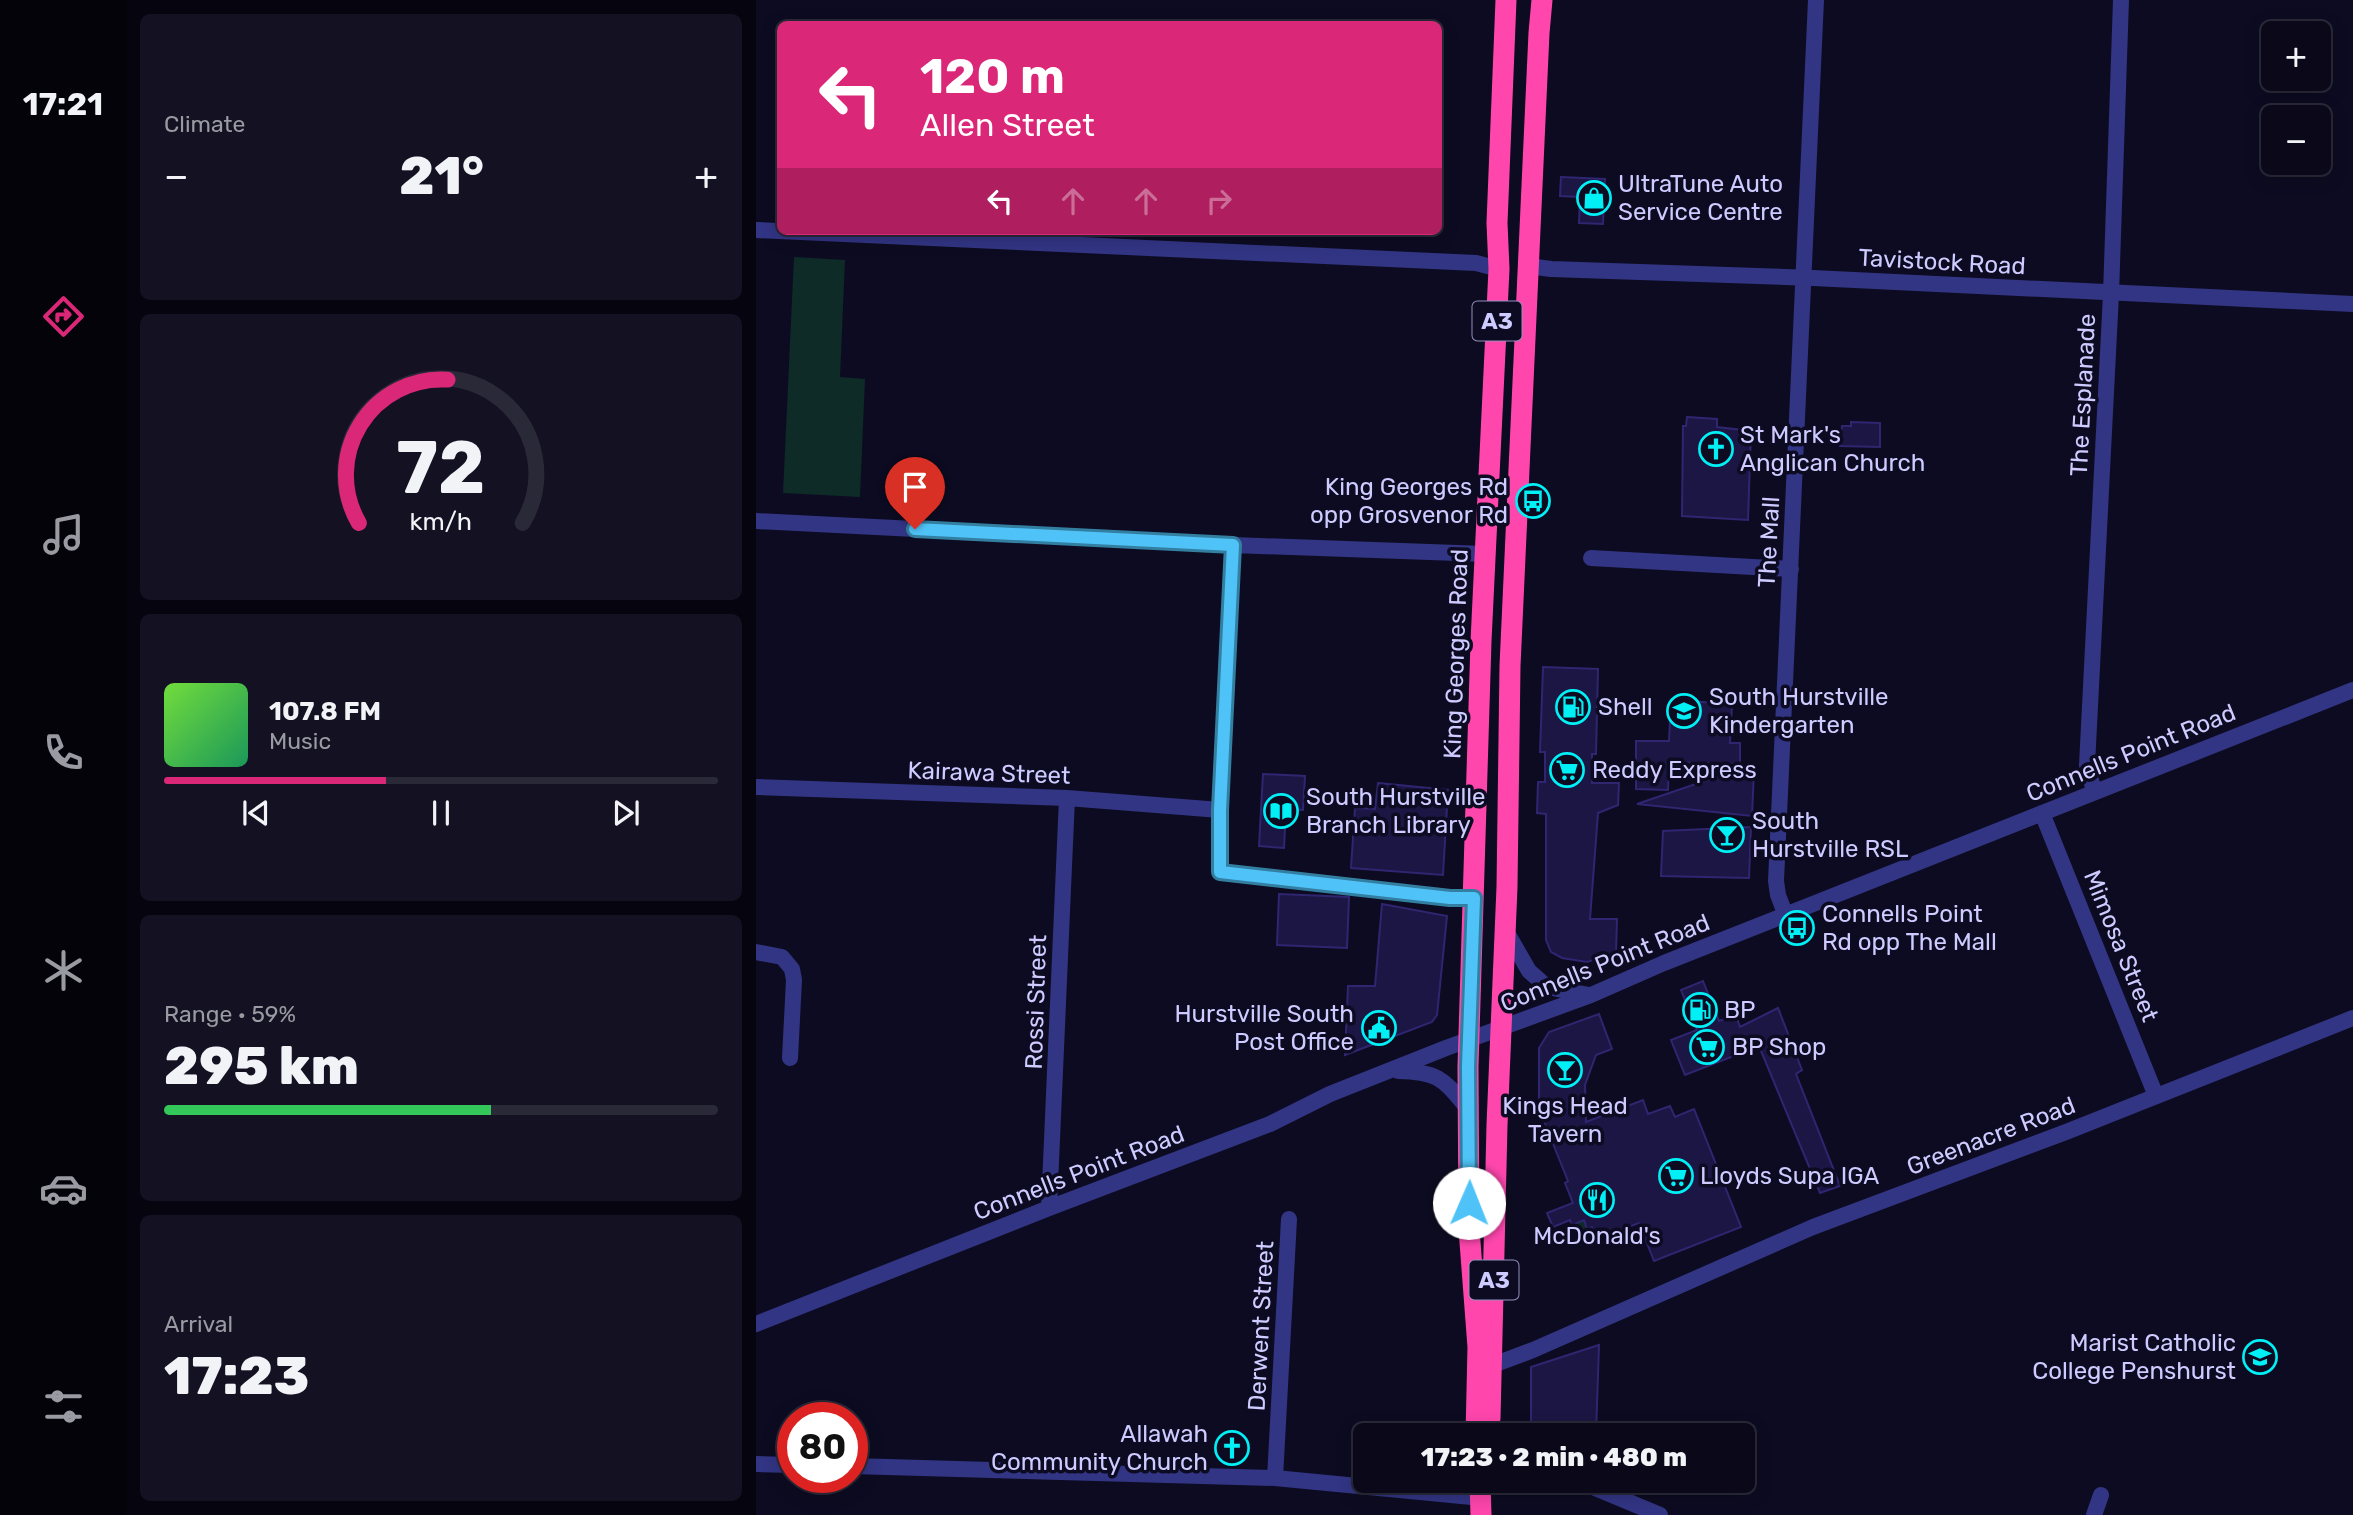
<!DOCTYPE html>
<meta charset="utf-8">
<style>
body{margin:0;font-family:Rubik,sans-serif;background:#131122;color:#f1f3f6;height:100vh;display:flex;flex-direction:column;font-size:26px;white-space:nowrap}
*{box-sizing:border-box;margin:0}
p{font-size:23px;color:#999aa2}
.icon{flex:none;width:38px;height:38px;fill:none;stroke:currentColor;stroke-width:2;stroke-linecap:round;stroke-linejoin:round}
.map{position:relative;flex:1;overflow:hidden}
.details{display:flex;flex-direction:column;gap:14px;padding:14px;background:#06040e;width:630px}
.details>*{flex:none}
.hud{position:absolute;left:21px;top:21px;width:665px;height:214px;border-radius:10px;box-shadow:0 4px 18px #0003,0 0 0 2px #2a2938;background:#db2777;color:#fff;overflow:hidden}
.buttons{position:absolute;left:1505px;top:21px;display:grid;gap:14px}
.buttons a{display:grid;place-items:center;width:70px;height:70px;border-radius:10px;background:#0a0819;box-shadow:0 4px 18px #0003,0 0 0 2px #2a2938;font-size:35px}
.speed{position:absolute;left:21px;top:1402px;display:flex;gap:14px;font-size:35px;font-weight:700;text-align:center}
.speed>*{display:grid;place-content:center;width:91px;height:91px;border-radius:50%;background:#0a0819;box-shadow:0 4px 18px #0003,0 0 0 2px #2a2938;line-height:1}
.speed .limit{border:10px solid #d22;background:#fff;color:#111}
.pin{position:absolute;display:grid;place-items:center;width:60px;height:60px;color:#fff;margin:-72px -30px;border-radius:50% 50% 50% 0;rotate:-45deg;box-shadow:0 0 7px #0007}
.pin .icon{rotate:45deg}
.me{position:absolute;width:77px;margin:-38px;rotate:1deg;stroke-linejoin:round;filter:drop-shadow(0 0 5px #0008)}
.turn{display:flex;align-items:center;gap:24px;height:147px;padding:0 28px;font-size:32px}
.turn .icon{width:91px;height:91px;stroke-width:2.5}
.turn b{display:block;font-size:49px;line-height:60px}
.lanes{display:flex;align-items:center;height:66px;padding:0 28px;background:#0003;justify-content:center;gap:35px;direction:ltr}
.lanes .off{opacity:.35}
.big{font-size:52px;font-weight:800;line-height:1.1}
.details .widget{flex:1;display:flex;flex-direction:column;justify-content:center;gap:10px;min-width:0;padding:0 24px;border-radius:10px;background:#131122}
.details .dial{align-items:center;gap:0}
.dial svg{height:182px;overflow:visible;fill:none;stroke:#2a2938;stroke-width:7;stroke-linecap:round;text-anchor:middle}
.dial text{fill:#f1f3f6;stroke:none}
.song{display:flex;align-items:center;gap:21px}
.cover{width:84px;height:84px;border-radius:10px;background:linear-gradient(135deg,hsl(100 70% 55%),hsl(150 70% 35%))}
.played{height:7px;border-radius:4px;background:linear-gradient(90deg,#db2777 40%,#2a2938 40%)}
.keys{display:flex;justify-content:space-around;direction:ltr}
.heat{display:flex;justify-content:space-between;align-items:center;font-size:38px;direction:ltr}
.charge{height:10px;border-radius:5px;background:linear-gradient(90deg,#34c759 59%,#2a2938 0)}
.trip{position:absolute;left:597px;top:1423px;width:402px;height:70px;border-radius:10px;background:#0a0819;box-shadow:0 4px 18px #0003,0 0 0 2px #2a2938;font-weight:800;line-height:70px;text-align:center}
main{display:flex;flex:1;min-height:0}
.menu{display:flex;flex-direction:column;width:126px;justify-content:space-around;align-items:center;background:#04030a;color:#999aa2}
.menu .icon{width:49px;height:49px}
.menu .active{color:#db2777}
.menu b{font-size:32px;color:#f1f3f6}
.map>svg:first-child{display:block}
.green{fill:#0e2b28}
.building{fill:#1b1643;stroke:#2f2671;stroke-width:2}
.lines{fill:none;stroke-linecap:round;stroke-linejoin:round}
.minor{stroke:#323584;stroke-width:16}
.highway{stroke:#ff46ad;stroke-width:21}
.route-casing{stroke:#337fa1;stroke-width:18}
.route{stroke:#4fc3f7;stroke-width:12}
.labels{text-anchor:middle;stroke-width:7;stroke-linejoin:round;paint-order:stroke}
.shield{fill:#0d0b21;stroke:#9391bc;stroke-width:2}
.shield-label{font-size:23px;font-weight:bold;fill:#cdcbff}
.poi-label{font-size:24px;fill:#cdcbff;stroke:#0d0b21;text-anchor:start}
.street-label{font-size:24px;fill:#cdcbff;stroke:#0d0b21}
</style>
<main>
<nav class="menu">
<b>17:21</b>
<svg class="icon active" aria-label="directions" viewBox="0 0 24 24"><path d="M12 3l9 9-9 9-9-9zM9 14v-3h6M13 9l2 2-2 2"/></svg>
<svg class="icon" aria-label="music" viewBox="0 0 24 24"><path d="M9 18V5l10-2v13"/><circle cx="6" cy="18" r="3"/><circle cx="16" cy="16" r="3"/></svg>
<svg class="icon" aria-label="phone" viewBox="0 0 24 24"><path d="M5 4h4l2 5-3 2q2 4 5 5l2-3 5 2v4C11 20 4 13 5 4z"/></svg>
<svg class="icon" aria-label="climate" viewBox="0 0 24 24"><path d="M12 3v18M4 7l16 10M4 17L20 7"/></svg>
<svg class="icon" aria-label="car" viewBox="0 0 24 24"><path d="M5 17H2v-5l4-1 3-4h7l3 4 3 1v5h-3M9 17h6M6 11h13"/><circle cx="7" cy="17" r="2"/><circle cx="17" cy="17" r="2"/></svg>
<svg class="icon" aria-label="filters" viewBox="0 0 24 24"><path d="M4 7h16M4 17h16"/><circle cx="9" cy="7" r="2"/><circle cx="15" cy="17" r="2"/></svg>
</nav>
<section class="details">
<div class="widget"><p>Climate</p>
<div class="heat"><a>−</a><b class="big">21°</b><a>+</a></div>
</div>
<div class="widget dial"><svg viewBox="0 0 100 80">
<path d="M14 69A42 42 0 1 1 86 69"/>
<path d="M14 69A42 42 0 0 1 53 6" stroke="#db2777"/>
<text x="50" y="56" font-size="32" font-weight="700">72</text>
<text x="50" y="72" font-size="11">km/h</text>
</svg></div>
<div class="widget">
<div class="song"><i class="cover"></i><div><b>107.8 FM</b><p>Music</p></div></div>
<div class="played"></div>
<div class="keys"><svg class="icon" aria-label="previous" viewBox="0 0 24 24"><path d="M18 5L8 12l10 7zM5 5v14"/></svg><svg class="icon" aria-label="pause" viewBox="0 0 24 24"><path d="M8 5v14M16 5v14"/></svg><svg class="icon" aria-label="next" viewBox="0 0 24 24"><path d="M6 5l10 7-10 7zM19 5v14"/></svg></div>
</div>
<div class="widget"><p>Range · 59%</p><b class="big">295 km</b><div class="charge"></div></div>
<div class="widget"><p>Arrival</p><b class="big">17:23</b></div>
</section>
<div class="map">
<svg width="1597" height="1515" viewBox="0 0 1597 1515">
<rect width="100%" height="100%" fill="#0d0b21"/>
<path class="green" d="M38,257L89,260L84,377L109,379L104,497L27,493Z
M828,1220L831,1229L836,1227L840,1239L824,1246L816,1225Z"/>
<path class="building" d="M805,177L849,179L847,224L823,223L824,197L804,196Z
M931,417L961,419V427L995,431L992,520L926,516L927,426H930Z
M1095,422L1124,423V447L1084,446L1086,426H1095Z
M787,667L842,669L840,754H836V783H863L862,805L842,813L834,919H861L860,953L831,962L806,958L795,952L790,940V814L781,813L782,782H789V752H784Z
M915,700L976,704L974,743H984V764L913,762L912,790L880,789V741H913Z
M984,769V774L998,770L996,816L881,804Z
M507,774L549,776L547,810L530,809L528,848L503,846Z
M622,783L692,790L687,875L595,868L599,808L619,809Z
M995,827L993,878L905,876L907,831Z
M523,894L593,897L591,948L521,945Z
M626,904L691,916L681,1015L676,1022L589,1055L592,986H619Z
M947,981L963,1021L980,1015L984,1027L1022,1008L1046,1070L1040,1074L1084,1186L1064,1193L1003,1046L929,1075L915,1040L941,1030L925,990Z
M843,1014L856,1049L840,1055L829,1085L830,1122L887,1100L892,1114L914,1106L919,1117L938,1109L985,1227L898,1261L883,1223L840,1239L836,1227L831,1229L828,1220L816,1225L814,1220L797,1227L791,1213L817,1203L809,1183L812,1181L787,1119H783V1048L793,1032Z
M843,1345L840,1435H775V1367Z"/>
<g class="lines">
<path class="minor" d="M0,230L720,263L743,269
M772,266L795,269L1057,278L1597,304
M0,521L477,545L729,554
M477,545L464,810V872L694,898H718
M835,558L1035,569
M0,787L311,798L464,810
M1338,791L1331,765L1355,294L1365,0
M1286,813L1400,1096
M1030,916L1022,895L1020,881L1060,0
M750,931L773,971L791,987L833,995
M0,952L26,957L36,969L38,980L34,1058
M642,1071C684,1072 687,1079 713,1110
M293,1208L311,798
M0,1324L293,1208L514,1124L574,1094L690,1048L835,995L908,963L1597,690
M737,1365L777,1350L1057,1227L1310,1132L1597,1018
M0,1464L37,1465
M96,1466L519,1478L726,1498
M519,1478L533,1219
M820,1480L904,1515
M1338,1515L1345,1495"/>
<path class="highway" d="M734,1419L741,1125L751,887L754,666L783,33L786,0
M720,1435L722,1347L713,1229L712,1067L725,641L743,269L741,223L750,0
M724,1480L725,1515"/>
</g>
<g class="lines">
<g class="route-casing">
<path id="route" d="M159,529L477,545L464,810V872L694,898H718L712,1066L713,1203"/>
</g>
<use href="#route" class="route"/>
</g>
<defs>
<g id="shop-ring" transform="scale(1.75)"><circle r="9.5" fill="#0d0b21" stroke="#00f0f6" stroke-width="1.5"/><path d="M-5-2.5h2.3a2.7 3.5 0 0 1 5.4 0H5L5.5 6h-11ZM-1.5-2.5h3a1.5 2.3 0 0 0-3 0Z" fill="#00f0f6"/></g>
<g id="church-ring" transform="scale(1.75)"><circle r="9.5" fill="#0d0b21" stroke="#00f0f6" stroke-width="1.5"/><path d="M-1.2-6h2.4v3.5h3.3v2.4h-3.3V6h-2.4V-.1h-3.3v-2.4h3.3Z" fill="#00f0f6"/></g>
<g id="bus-ring" transform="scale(1.75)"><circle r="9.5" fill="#0d0b21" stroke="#00f0f6" stroke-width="1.5"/><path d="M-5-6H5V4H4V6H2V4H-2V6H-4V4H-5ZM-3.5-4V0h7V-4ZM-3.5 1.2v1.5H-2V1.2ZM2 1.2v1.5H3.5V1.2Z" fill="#00f0f6"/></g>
<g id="fuel-ring" transform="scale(1.75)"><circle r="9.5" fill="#0d0b21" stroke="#00f0f6" stroke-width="1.5"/><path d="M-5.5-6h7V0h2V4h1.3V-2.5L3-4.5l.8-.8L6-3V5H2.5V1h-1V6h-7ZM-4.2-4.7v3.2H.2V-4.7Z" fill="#00f0f6"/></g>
<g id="school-ring" transform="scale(1.75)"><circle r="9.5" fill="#0d0b21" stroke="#00f0f6" stroke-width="1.5"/><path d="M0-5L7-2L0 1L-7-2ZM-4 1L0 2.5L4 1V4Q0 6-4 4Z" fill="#00f0f6"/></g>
<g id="supermarket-ring" transform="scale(1.75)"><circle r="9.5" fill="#0d0b21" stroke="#00f0f6" stroke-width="1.5"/><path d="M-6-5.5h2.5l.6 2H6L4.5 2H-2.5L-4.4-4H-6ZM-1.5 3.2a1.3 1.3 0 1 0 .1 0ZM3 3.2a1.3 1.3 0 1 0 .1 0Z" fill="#00f0f6"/></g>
<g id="library-ring" transform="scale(1.75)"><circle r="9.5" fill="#0d0b21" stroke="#00f0f6" stroke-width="1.5"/><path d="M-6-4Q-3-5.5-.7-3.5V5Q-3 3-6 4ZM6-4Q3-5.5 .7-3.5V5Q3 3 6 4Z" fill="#00f0f6"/></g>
<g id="bar-ring" transform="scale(1.75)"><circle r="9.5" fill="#0d0b21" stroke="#00f0f6" stroke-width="1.5"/><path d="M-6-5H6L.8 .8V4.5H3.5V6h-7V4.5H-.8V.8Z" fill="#00f0f6"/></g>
<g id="civic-ring" transform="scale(1.75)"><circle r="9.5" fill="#0d0b21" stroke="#00f0f6" stroke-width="1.5"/><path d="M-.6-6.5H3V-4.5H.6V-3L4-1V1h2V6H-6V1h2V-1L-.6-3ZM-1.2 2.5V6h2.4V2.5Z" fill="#00f0f6"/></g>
<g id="restaurant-ring" transform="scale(1.75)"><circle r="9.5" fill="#0d0b21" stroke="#00f0f6" stroke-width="1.5"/><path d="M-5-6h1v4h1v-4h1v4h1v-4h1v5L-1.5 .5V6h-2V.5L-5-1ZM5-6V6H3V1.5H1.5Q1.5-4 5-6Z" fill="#00f0f6"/></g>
</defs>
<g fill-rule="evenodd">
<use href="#shop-ring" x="838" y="198"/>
<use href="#church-ring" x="960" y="449"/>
<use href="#bus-ring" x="777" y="501"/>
<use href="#fuel-ring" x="817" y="707"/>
<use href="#school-ring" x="928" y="711"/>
<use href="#supermarket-ring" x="811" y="770"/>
<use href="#library-ring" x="525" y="811"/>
<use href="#bar-ring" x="971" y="835"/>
<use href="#bus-ring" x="1041" y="928"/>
<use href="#fuel-ring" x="944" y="1010"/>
<use href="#civic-ring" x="623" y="1028"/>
<use href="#supermarket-ring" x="951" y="1047"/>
<use href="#bar-ring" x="809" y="1070"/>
<use href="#supermarket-ring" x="920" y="1176"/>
<use href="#restaurant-ring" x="841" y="1200"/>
<use href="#school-ring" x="1504" y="1357"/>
<use href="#church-ring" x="476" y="1448"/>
</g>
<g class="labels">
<g class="shield">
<rect x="716.5" y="301.5" width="49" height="39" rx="5"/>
<rect x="713.5" y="1260.5" width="49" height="39" rx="5"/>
</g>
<g class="shield-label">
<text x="741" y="329">A3</text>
<text x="738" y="1288">A3</text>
</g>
<g class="poi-label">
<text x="862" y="192">UltraTune Auto<tspan x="862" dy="28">Service Centre</tspan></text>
<text x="984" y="443">St Mark's<tspan x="984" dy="28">Anglican Church</tspan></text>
<text x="752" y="495" text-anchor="end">King Georges Rd<tspan x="752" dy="28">opp Grosvenor Rd</tspan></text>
<text x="953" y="705">South Hurstville<tspan x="953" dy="28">Kindergarten</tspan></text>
<text x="842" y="715">Shell</text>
<text x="836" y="778">Reddy Express</text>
<text x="550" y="805">South Hurstville<tspan x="550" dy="28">Branch Library</tspan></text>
<text x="996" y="829">South<tspan x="996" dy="28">Hurstville RSL</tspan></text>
<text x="1066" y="922">Connells Point<tspan x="1066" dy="28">Rd opp The Mall</tspan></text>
<text x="968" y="1018">BP</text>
<text x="598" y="1022" text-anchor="end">Hurstville South<tspan x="598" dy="28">Post Office</tspan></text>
<text x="976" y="1055">BP Shop</text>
<text x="809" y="1114" text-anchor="middle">Kings Head<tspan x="809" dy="28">Tavern</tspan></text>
<text x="944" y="1184">Lloyds Supa IGA</text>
<text x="841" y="1244" text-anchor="middle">McDonald's</text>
<text x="1480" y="1351" text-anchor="end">Marist Catholic<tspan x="1480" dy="28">College Penshurst</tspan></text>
<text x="452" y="1442" text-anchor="end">Allawah<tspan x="452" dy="28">Community Church</tspan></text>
</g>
<g class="street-label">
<text transform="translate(1186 262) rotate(3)" y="8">Tavistock Road</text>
<text transform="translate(1327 395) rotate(-87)" y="8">The Esplanade</text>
<text transform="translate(1013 542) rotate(-87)" y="8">The Mall</text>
<text transform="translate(700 654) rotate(-88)" y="8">King Georges Road</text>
<text transform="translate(1375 753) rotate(-22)" y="8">Connells Point Road</text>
<text transform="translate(233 773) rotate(2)" y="8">Kairawa Street</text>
<text transform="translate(1365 946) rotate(68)" y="8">Mimosa Street</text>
<text transform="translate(849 963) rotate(-22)" y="8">Connells Point Road</text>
<text transform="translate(280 1002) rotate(-88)" y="8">Rossi Street</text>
<text transform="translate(1235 1136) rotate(-21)" y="8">Greenacre Road</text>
<text transform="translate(323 1173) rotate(-21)" y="8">Connells Point Road</text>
<text transform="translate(505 1326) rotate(-87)" y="8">Derwent Street</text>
</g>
</g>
</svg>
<div class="buttons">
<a>+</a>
<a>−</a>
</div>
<div class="speed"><div class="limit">80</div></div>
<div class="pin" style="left:159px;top:529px;background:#d93025"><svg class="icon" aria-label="arrive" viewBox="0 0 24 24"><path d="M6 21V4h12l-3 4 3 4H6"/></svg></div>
<svg class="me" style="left:713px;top:1203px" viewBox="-20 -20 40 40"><circle r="19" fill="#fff"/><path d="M0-13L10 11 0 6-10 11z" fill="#4fc3f7"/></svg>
<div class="trip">17:23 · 2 min · 480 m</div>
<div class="hud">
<div class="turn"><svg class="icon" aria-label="left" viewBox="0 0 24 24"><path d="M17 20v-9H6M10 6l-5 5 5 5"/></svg><div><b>120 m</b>Allen Street</div></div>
<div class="lanes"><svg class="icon" aria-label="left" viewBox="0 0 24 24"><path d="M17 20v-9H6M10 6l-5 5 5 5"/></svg><svg class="icon off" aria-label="ahead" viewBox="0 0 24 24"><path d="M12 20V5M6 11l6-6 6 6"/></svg><svg class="icon off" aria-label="ahead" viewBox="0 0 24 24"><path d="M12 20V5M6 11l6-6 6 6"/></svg><svg class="icon off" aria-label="right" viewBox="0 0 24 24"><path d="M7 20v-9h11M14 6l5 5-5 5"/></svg></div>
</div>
</div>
</main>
